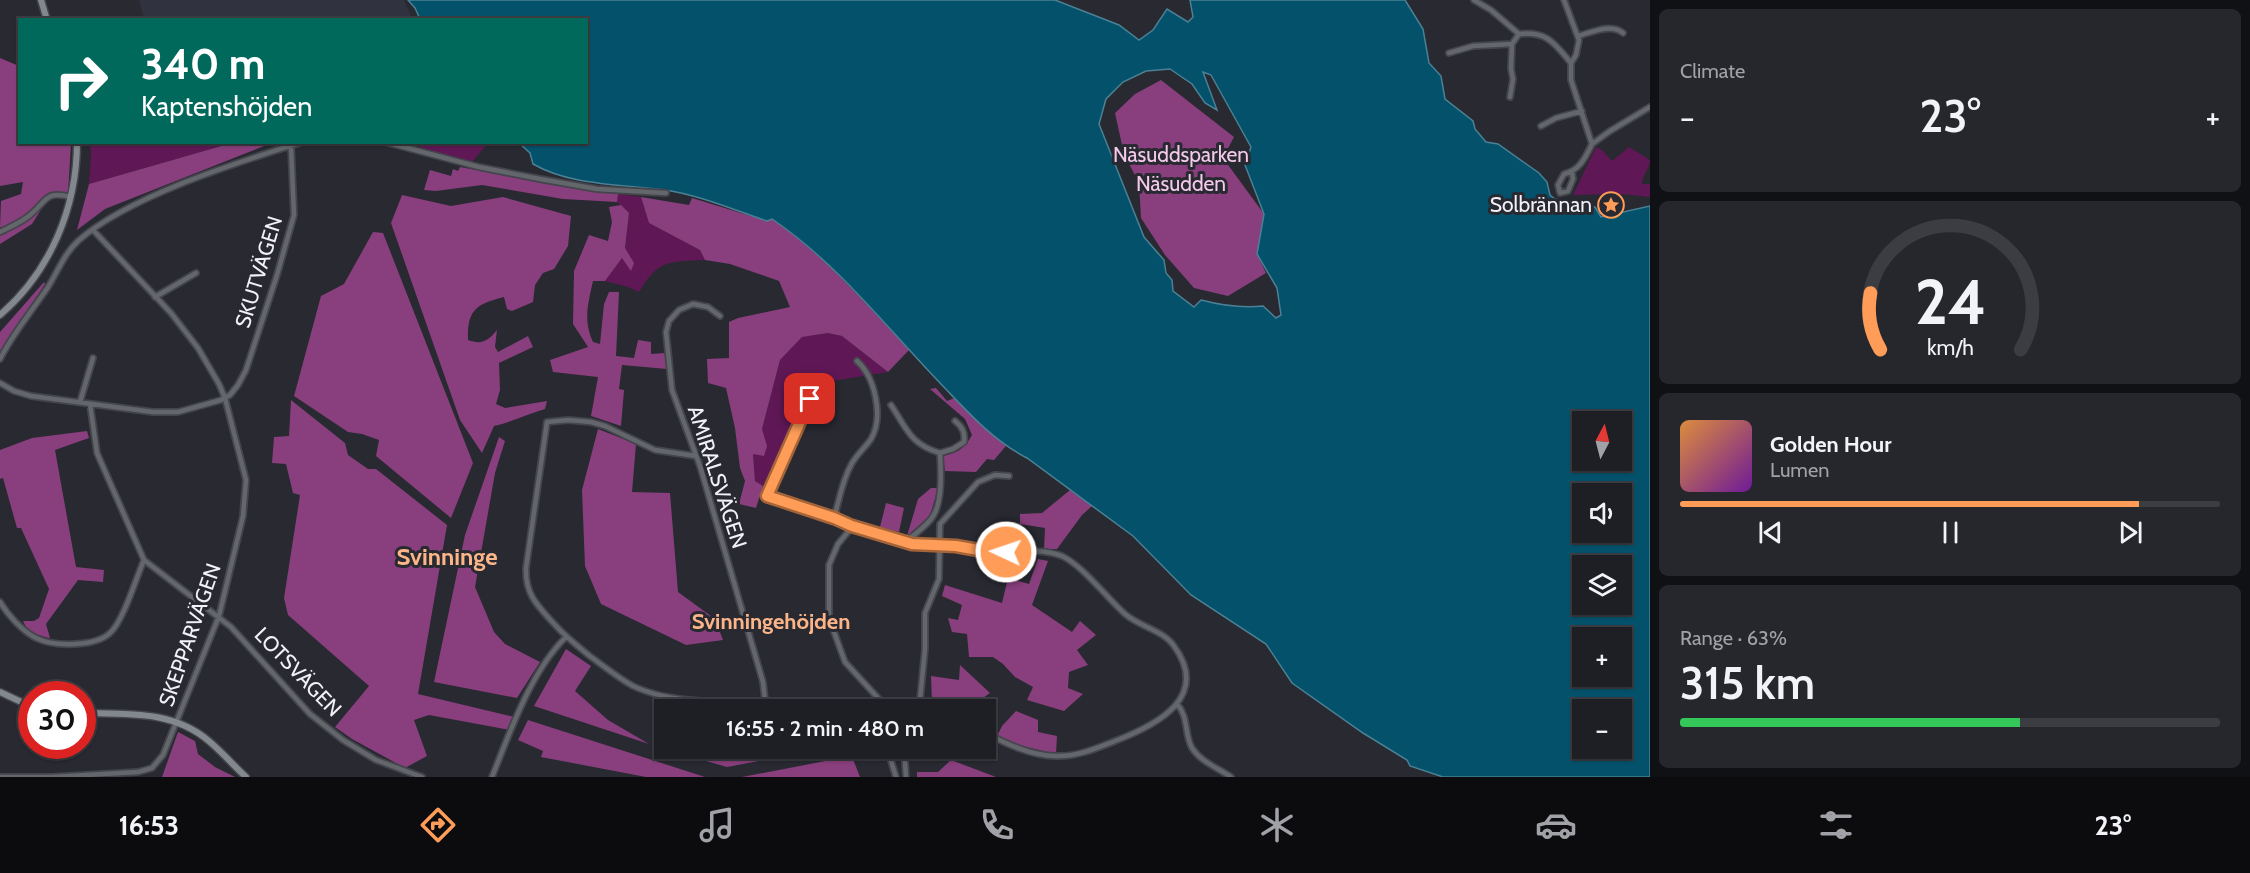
<!DOCTYPE html>
<meta charset="utf-8">
<style>
body{margin:0;font-family:Cabin,sans-serif;background:#26272d;color:#f1f3f6;height:100vh;display:flex;flex-direction:column;font-size:22px;white-space:nowrap}
*{box-sizing:border-box;margin:0}
p{font-size:20px;color:#a1a2a7}
.icon{flex:none;width:33px;height:33px;fill:none;stroke:currentColor;stroke-width:2;stroke-linecap:round;stroke-linejoin:round}
.map{position:relative;flex:1;overflow:hidden}
.details{display:flex;flex-direction:column;gap:9px;padding:9px;background:#101114;width:600px}
.details>*{flex:none}
.top-card{position:absolute;left:18px;top:18px;width:570px;height:126px;border-radius:0px;box-shadow:0 2px 4px #0004,0 0 0 2px #3c3d42;background:#00695c;color:#fff;overflow:hidden}
.needle{width:39px;rotate:7deg}
.buttons{position:absolute;left:1572px;top:411px;display:grid;gap:12px}
.buttons a{display:grid;place-items:center;width:60px;height:60px;border-radius:0px;background:#1e1f25;box-shadow:0 2px 4px #0004,0 0 0 2px #3c3d42;font-size:30px}
.speed{position:absolute;left:18px;top:681px;display:flex;gap:12px;font-size:30px;font-weight:700;text-align:center}
.speed>*{display:grid;place-content:center;width:78px;height:78px;border-radius:50%;background:#1e1f25;box-shadow:0 2px 4px #0004,0 0 0 2px #3c3d42;line-height:1}
.speed .limit{border:9px solid #d22;background:#fff;color:#111}
.pin{position:absolute;display:grid;place-items:center;width:51px;height:51px;color:#fff;margin:-26px;border-radius:12px;box-shadow:0 3px 9px #0006}
.me{position:absolute;width:66px;margin:-33px;rotate:273deg;stroke-linejoin:round;filter:drop-shadow(0 0 4px #0008)}
.turn{display:flex;align-items:center;gap:21px;height:126px;padding:0 24px;font-size:27px}
.turn .icon{width:78px;height:78px;stroke-width:2.5}
.turn b{display:block;font-size:42px;line-height:51px}
.big{font-size:45px;font-weight:600;line-height:1.1}
.details .tile{flex:1;display:flex;flex-direction:column;justify-content:center;gap:9px;min-width:0;padding:0 21px;border-radius:9px;background:#26272d}
.details .dial{align-items:center;gap:0}
.dial svg{height:156px;overflow:visible;fill:none;stroke:#3c3d42;stroke-width:7;stroke-linecap:round;text-anchor:middle}
.dial text{fill:#f1f3f6;stroke:none}
.song{display:flex;align-items:center;gap:18px}
.cover{width:72px;height:72px;border-radius:9px;background:linear-gradient(135deg,hsl(30 70% 55%),hsl(280 70% 35%))}
.played{height:6px;border-radius:3px;background:linear-gradient(90deg,#fe9c58 85%,#3c3d42 85%)}
.keys{display:flex;justify-content:space-around;direction:ltr}
.heat{display:flex;justify-content:space-between;align-items:center;font-size:33px;direction:ltr}
.charge{height:9px;border-radius:4px;background:linear-gradient(90deg,#34c759 63%,#3c3d42 0)}
.trip{position:absolute;left:654px;top:699px;width:342px;height:60px;border-radius:0px;background:#1e1f25;box-shadow:0 2px 4px #0004,0 0 0 2px #3c3d42;font-weight:600;line-height:60px;text-align:center}
.tabs{display:flex;height:96px;justify-content:space-around;align-items:center;background:#0c0c0f;color:#a1a2a7}
.tabs .icon{width:42px;height:42px}
.tabs .selected{color:#fe9c58}
.tabs b{font-size:27px;color:#f1f3f6}
main{display:flex;flex:1;min-height:0}
.map>svg:first-child{display:block}
.built{fill:#313240}
.green{fill:#5f1855}
.forest{fill:#893f7d}
.water{fill:#04516b;stroke:#4b8195;stroke-width:1.5;fill-rule:evenodd}
.lines{fill:none;stroke-linecap:round;stroke-linejoin:round}
.street-casing{stroke:#44454d;stroke-width:8}
.secondary-casing{stroke:#44454d;stroke-width:9}
.street{stroke:#63666a;stroke-width:4.5}
.secondary{stroke:#83888e;stroke-width:6}
.route-casing{stroke:#a56539;stroke-width:15}
.route{stroke:#fe9c58;stroke-width:10}
.labels{text-anchor:middle;stroke-width:6;stroke-linejoin:round;paint-order:stroke}
.park-label{font-size:21px;fill:#f4c9ea;stroke:#282931}
.poi-label{font-size:21px;fill:#f1f1f7;stroke:#282931;text-anchor:end}
.street-label{font-size:21px;fill:#f1f1f7;stroke:#282931}
.neighbourhood-label{font-size:22px;font-weight:bold;fill:#fbb589;stroke:#282931}
.quarter-label{font-size:24px;font-weight:bold;fill:#fbb589;stroke:#282931}
</style>
<main>
<div class="map">
<svg width="1650" height="777" viewBox="0 0 1650 777">
<rect width="100%" height="100%" fill="#282931"/>
<path class="built" d="M139,0H404L412,19H142L144,18Z"/>
<path class="green" d="M90,143H232L89,184L91,155Z
M420,143L487,142L488,143L472,162L419,148Z
M1596,147L1603,151L1612,161L1629,147L1650,160C1650,169 1642,174 1642,184H1650V197L1621,194L1573,195Z
M618,194L641,197L649,223L700,250L705,260C668,262 659,259 639,292L628,287L605,281L622,258L625,249L629,213L617,202Z
M828,333L842,336L888,372L832,381L816,379L763,486L755,481L753,453L764,456L762,429L780,360L802,337Z"/>
<path class="forest" d="M0,58L19,66L20,142L71,143L68,194L49,197L32,224L0,244V235L9,230L0,227L1,201L21,194L23,182L0,186Z
M1161,80L1234,137L1223,158L1264,214L1257,254L1266,273L1228,296L1194,288L1165,255L1141,218L1139,183L1124,154L1115,113L1135,94Z
M267,143L269,144L105,209L77,230L89,184L232,143Z
M460,167L591,191L618,194L617,202L563,199L482,185L436,191L424,190L430,170L451,176L453,169L458,171Z
M402,195L451,206L503,197L571,216L568,246L554,269L543,273L535,285L533,302L512,311L507,309L504,297C477,304 467,309 468,340C482,345 488,341 497,330L495,347L498,352L528,336L533,347L499,363L500,390L496,404L505,408L547,401L545,409C528,414 512,422 494,426L482,453L460,420L391,223Z
M641,197L689,205L692,198L767,221L772,219C824,255 866,304 909,350L888,372L842,336L828,333L802,337L780,360L762,429L767,446L764,456L753,454L755,481L763,486L756,508L739,504L745,481L740,468L735,428L726,388L708,383L707,359L729,358V322L738,318L790,307L779,281L730,264L705,260L700,250L649,223Z
M621,205L629,213L625,248L634,263L631,271L622,258L605,281H593C588,304 583,320 593,342L600,344L604,304L609,292H619L616,356L634,358L638,340L651,342V354L665,353L667,369L622,365L619,389L624,390L621,426L591,416L598,377L553,372L550,360L588,347L573,324L574,271L589,235L608,241L612,222L609,207Z
M373,232L383,233L473,463L451,518L376,456L379,440L362,434L348,432L294,396L321,296L344,284Z
M44,282L45,284L0,352V332Z
M936,388L947,401L954,398L982,426L1006,446L994,460L987,459L976,472L945,471L943,456C958,453 965,448 972,435L965,419L930,389Z
M291,400L345,443L348,455L368,469H376L447,525L418,694L514,717L510,730L429,715L414,720L427,756L405,768L352,739L335,727L369,686L288,615L284,598L300,495L293,493L286,464L272,463L274,437L289,436Z
M598,429L636,444L632,492L670,493L678,592L715,619L723,640L686,645L601,604L585,566L582,490Z
M87,431L89,438L55,450L76,567L104,570L103,582L78,580L46,624L50,638C39,636 27,632 23,621H34L39,618L49,589L21,528H17L3,478L0,479V450L32,438Z
M499,437L505,441L495,473L475,587L494,632L505,644L540,662L517,698L434,682L465,535Z
M931,488H938L930,516L907,536L918,499Z
M1070,490L1092,506L1082,515L1057,549H1044L1045,528L1020,524V514L1042,513Z
M886,503L904,508L899,532L880,527Z
M1038,559L1048,561L1032,605L1072,632L1080,621L1096,635L1077,650L1088,665L1069,672L1068,688L1083,694L1064,711L1027,700L1033,687L1015,677L1003,664L993,657H969L967,634L952,632L948,618L958,620L962,605L942,596L945,585L1002,603L1008,578L1029,584Z
M566,649L591,666L575,691L608,720L649,744L534,706Z
M960,665L990,693C962,713 965,712 932,703L931,676L959,680Z
M1016,711L1038,720V732L1057,736L1056,754L1018,745L997,736L1002,726Z
M528,720L705,777H646L541,757L543,751L518,740Z
M178,732L195,741L198,754L215,767L235,777H162Z
M664,744V748L823,749L727,767L657,747Z
M837,749H849L860,777H742L836,759Z
M951,760L996,777H917V772H938Z"/>
<path class="water" d="M408,0H1055L1119,25L1139,40L1153,30L1167,9L1188,22L1193,17L1190,0H1405L1423,29L1429,63L1441,76L1445,99L1473,121L1475,129L1486,142L1498,144L1539,173L1547,182L1550,195L1555,199L1574,205L1595,207L1601,217L1650,206V777H1443L1410,766L1407,760L1363,733L1292,683L1266,644L1191,595L1133,536L1027,458C992,440 967,411 940,383C887,328 837,263 772,219L767,221C734,210 699,195 665,190C622,184 571,186 533,164L530,153L519,143L586,142V20L420,19L415,8ZM1170,69L1192,84L1205,103L1217,110L1203,72L1211,75L1251,147L1245,165L1264,214L1257,254L1277,288L1281,315L1276,318L1263,306C1244,308 1220,305 1201,300L1194,307L1173,291L1172,280L1166,273L1164,260L1144,237L1099,124L1106,99L1123,82L1146,71ZM1582,422H1622V460H1582ZM1582,494H1622V532H1582ZM1582,566H1622V604H1582ZM1582,638H1622V676H1582ZM1582,710H1622V748H1582Z"/>
<g class="lines">
<g class="street-casing">
<path id="street" d="M1474,0L1491,10L1519,34
M1564,0L1579,40L1576,55L1571,63V80L1592,144C1585,158 1580,170 1564,174L1558,185L1560,193L1568,191L1573,179L1572,172
M1578,36C1592,32 1611,23 1623,33
M1449,53L1473,46L1512,44L1519,34C1548,31 1555,44 1571,63
M1510,97L1513,79L1511,69L1512,44
M1541,126L1556,118L1582,111
M385,142L479,167L540,179L597,189L666,193
M1592,144L1610,131L1650,107
M0,232C10,227 22,222 30,215C47,201 45,190 71,197
M155,297L196,273
M720,316L708,307L693,304L679,310L669,321L666,332L672,390L700,466L763,682L765,700
M0,359C13,333 32,311 48,287C58,271 64,254 78,241C129,196 236,163 302,142
M0,383L14,391L31,396L153,412H178L221,400L230,395L238,385L246,370L277,275L294,215L291,146
M810,399L767,496L834,518L852,527
M80,402L93,358
M90,404L97,453L144,560L231,627L310,714L343,740L376,760L422,777
M891,405C907,429 910,444 940,453
M696,456L655,450L605,426L591,422L568,420L547,422L526,568C525,596 539,607 557,627C567,638 579,647 591,657C605,667 618,678 633,686C680,708 747,701 798,701
M834,518C839,501 842,481 851,465C856,455 865,448 871,439C884,417 875,377 857,361
M905,542C914,535 924,528 931,519C943,505 941,471 940,453L953,449L964,442C965,433 963,427 955,421
M0,602C8,615 22,631 36,638C54,647 97,647 111,632C124,619 136,578 144,560
M865,704L868,710
M1177,704C1189,717 1184,734 1192,748C1201,762 1218,768 1231,777
M920,709L930,707L941,710
M889,710L845,662L829,618V565L838,544L852,527C873,532 896,542 918,545C929,546 942,545 954,546C966,546 977,551 990,552C1013,553 1040,547 1062,556C1083,566 1107,598 1125,614C1140,627 1163,630 1174,646C1211,697 1157,725 1115,741C1097,748 1079,756 1059,756C1035,757 1006,744 986,733
M919,710L925,649V613L939,579L940,524L978,482L995,475L1009,476
M887,748L896,777
M904,748L906,777
M0,777H52L138,772L152,768L163,755L219,616L243,516L246,480L225,398L219,384L198,348L171,313L93,230
M492,777C510,732 531,671 566,637"/>
</g>
<g class="secondary-casing">
<path id="secondary" d="M41,0L47,20
M0,315C50,272 77,208 77,142
M0,692L32,707
M82,713C127,714 174,710 210,742C223,753 234,766 246,777"/>
</g>
<use href="#street" class="street"/>
<use href="#secondary" class="secondary"/>
</g>
<g class="lines">
<g class="route-casing">
<path id="route" d="M810,399L767,496L834,518L852,526L912,544L956,546L989,552H1006"/>
</g>
<use href="#route" class="route"/>
</g>
<defs>
<g id="sight-ring" transform="scale(1.35)"><circle r="9.5" fill="#282931" stroke="#fe9c58" stroke-width="1.5"/><path d="M0-6L1.8-2.2L6-1.7L2.9 1.2L3.7 5.4L0 3.3L-3.7 5.4L-2.9 1.2L-6-1.7L-1.8-2.2Z" fill="#fe9c58"/></g>
</defs>
<g fill-rule="evenodd">
<use href="#sight-ring" x="1611" y="205"/>
</g>
<g class="labels">
<g class="park-label">
<text x="1181" y="162">Näsuddsparken</text>
<text x="1181" y="191">Näsudden</text>
</g>
<g class="poi-label">
<text x="1592" y="212">Solbrännan</text>
</g>
<g class="street-label">
<text transform="translate(259 272) rotate(-73)" y="7">SKUTVÄGEN</text>
<text transform="translate(717 477) rotate(72)" y="7">AMIRALSVÄGEN</text>
<text transform="translate(190 635) rotate(-71)" y="7">SKEPPARVÄGEN</text>
<text transform="translate(298 672) rotate(46)" y="7">LOTSVÄGEN</text>
</g>
<g class="neighbourhood-label">
<text x="771" y="629">Svinningehöjden</text>
</g>
<g class="quarter-label">
<text x="447" y="565">Svinninge</text>
</g>
</g>
</svg>
<div class="buttons">
<a><svg class="needle" viewBox="-14 -14 28 28"><path d="M0-13l5 13h-10z" fill="#e53935"/><path d="M0 13l5-13h-10z" fill="#a1a2a7"/></svg></a>
<a><svg class="icon" aria-label="sound" viewBox="0 0 24 24"><path d="M4 9h4l5-4v14l-5-4H4zM17 9q2 3 0 6"/></svg></a>
<a><svg class="icon" aria-label="layers" viewBox="0 0 24 24"><path d="M12 4l9 5-9 5-9-5zM3 14l9 5 9-5"/></svg></a>
<a>+</a>
<a>−</a>
</div>
<div class="speed"><div class="limit">30</div></div>
<div class="pin" style="left:810px;top:399px;background:#d93025"><svg class="icon" aria-label="arrive" viewBox="0 0 24 24"><path d="M6 21V4h12l-3 4 3 4H6"/></svg></div>
<svg class="me" style="left:1006px;top:552px" viewBox="-20 -20 40 40"><circle r="17" fill="#fe9c58" stroke="#fff" stroke-width="3"/><path d="M0-11L8 9 0 5-8 9z" fill="#fff"/></svg>
<div class="trip">16:55 · 2 min · 480 m</div>
<div class="top-card">
<div class="turn"><svg class="icon" aria-label="right" viewBox="0 0 24 24"><path d="M7 20v-9h11M14 6l5 5-5 5"/></svg><div><b>340 m</b>Kaptenshöjden</div></div>
</div>
</div>
<section class="details">
<div class="tile"><p>Climate</p>
<div class="heat"><a>−</a><b class="big">23°</b><a>+</a></div>
</div>
<div class="tile dial"><svg viewBox="0 0 100 80">
<path d="M14 69A42 42 0 1 1 86 69"/>
<path d="M14 69A42 42 0 0 1 9 40" stroke="#fe9c58"/>
<text x="50" y="56" font-size="32" font-weight="700">24</text>
<text x="50" y="72" font-size="11">km/h</text>
</svg></div>
<div class="tile">
<div class="song"><i class="cover"></i><div><b>Golden Hour</b><p>Lumen</p></div></div>
<div class="played"></div>
<div class="keys"><svg class="icon" aria-label="previous" viewBox="0 0 24 24"><path d="M18 5L8 12l10 7zM5 5v14"/></svg><svg class="icon" aria-label="pause" viewBox="0 0 24 24"><path d="M8 5v14M16 5v14"/></svg><svg class="icon" aria-label="next" viewBox="0 0 24 24"><path d="M6 5l10 7-10 7zM19 5v14"/></svg></div>
</div>
<div class="tile"><p>Range · 63%</p><b class="big">315 km</b><div class="charge"></div></div>
</section>
</main>
<nav class="tabs">
<b>16:53</b>
<svg class="icon selected" aria-label="directions" viewBox="0 0 24 24"><path d="M12 3l9 9-9 9-9-9zM9 14v-3h6M13 9l2 2-2 2"/></svg>
<svg class="icon" aria-label="music" viewBox="0 0 24 24"><path d="M9 18V5l10-2v13"/><circle cx="6" cy="18" r="3"/><circle cx="16" cy="16" r="3"/></svg>
<svg class="icon" aria-label="phone" viewBox="0 0 24 24"><path d="M5 4h4l2 5-3 2q2 4 5 5l2-3 5 2v4C11 20 4 13 5 4z"/></svg>
<svg class="icon" aria-label="climate" viewBox="0 0 24 24"><path d="M12 3v18M4 7l16 10M4 17L20 7"/></svg>
<svg class="icon" aria-label="car" viewBox="0 0 24 24"><path d="M5 17H2v-5l4-1 3-4h7l3 4 3 1v5h-3M9 17h6M6 11h13"/><circle cx="7" cy="17" r="2"/><circle cx="17" cy="17" r="2"/></svg>
<svg class="icon" aria-label="filters" viewBox="0 0 24 24"><path d="M4 7h16M4 17h16"/><circle cx="9" cy="7" r="2"/><circle cx="15" cy="17" r="2"/></svg>
<b>23°</b>
</nav>
